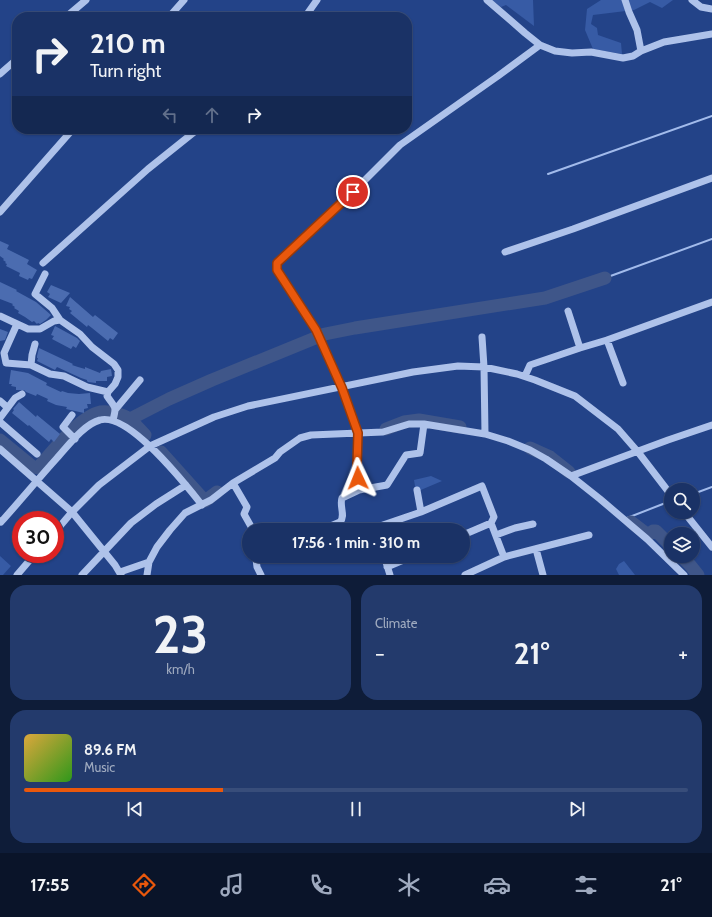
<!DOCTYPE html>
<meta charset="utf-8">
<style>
body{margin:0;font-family:Cabin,sans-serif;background:#233a6c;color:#f1f3f6;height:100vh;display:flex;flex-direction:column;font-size:15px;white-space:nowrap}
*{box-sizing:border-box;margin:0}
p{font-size:13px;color:#9faabf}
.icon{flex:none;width:22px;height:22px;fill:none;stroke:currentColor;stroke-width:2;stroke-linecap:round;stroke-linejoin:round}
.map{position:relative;height:575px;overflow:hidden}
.side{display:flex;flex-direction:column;gap:10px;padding:10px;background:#0e1c38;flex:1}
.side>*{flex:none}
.top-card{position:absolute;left:12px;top:12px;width:400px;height:122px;border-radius:16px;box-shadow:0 1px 3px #0004,0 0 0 1px #384d7a;background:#1a3266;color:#f1f3f6;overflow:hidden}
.tools{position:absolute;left:664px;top:483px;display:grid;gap:8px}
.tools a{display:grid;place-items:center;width:36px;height:36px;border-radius:50%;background:#1a3266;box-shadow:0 1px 3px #0004,0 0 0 1px #384d7a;font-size:20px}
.speed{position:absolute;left:12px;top:511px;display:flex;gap:8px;font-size:20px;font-weight:700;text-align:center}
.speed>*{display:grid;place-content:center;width:52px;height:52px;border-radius:50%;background:#1a3266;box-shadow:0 1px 3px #0004,0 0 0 1px #384d7a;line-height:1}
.speed .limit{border:6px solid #d22;background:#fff;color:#111}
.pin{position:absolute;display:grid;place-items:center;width:34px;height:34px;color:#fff;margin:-17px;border:2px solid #fff;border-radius:50%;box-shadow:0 1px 4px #0007}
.me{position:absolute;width:44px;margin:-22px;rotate:358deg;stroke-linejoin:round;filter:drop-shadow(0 0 3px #0008)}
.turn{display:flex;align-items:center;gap:14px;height:84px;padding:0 12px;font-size:18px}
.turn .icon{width:52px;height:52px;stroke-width:2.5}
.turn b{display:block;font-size:28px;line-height:34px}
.lanes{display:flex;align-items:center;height:38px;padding:0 12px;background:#0003;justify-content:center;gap:20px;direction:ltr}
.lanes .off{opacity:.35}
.big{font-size:30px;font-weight:700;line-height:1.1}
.side .card{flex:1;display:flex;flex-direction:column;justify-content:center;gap:6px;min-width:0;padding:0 14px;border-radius:16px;background:#233a6c}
.side .dial{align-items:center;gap:0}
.dial b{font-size:52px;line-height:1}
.song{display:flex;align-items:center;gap:12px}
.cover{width:48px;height:48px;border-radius:6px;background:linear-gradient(135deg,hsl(40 70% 55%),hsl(110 70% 35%))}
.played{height:4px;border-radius:2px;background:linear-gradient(90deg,#ea580c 30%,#384d7a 30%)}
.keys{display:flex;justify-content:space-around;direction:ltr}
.heat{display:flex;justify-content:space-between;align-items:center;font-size:22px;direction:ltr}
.side .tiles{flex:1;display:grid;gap:10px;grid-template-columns:1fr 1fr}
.card:last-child{grid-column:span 2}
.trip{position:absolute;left:242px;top:523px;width:228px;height:40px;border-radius:20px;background:#1a3266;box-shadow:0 1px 3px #0004,0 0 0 1px #384d7a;font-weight:700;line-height:40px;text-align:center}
.tabs{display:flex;height:64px;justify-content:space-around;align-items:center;background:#0a1429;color:#9faabf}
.tabs .icon{width:28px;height:28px}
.tabs .on{color:#ea580c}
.tabs b{font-size:18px;color:#f1f3f6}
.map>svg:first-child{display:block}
.green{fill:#375ba5}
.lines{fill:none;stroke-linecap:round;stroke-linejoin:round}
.stream{stroke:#a2bbeb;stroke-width:2}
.river{stroke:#3f5689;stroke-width:13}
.building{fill:#4b6cb0}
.minor{stroke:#aec2ea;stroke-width:7}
.route-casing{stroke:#983908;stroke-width:10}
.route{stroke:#ea580c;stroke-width:7}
</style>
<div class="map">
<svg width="712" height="575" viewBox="0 0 712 575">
<rect width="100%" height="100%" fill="#234388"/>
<path class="green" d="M492,0H533L534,26L506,5L501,7Z
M601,0H673L662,8L650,2L634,10L593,15L591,24L597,28L598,35L621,43L622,54L593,49L585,30L587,9Z
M431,476L442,481L416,492L414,480Z
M0,556L11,566L3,575H0Z
M624,561L635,575H619L616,569L619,564Z"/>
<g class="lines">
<path class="stream" d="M548,174L712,116
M605,278L712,239
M693,494L712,487
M627,518L668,502"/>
<path class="river" d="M130,419L145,435
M386,429L404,422L419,420L460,427
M0,440L33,467L38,468C52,452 80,416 100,412C110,411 121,414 130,419L169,399L212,380L325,334L355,328L545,298L605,278
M530,448L550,457L569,472
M161,452L205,501L217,492
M631,522L648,535L653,531H656L671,546
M681,556L690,565L698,575"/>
</g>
<path class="building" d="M0,241L9,245L7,249L29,260L27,264L37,270L32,279L29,278L28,280L19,276L20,273L6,266L7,264L5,263L6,262L3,260L4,259L0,256Z
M0,282L17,290L16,291L36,302L51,315L46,320L40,324L38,323L37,324L34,321L32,322L25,317L18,313L19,311L14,308L15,307L12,305L13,304L0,299Z
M51,285L70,293L61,303L48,297L50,294L47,292Z
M70,297L93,317L95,315L118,333L113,340L110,338L108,341L92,328V327V328L88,325L87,327L70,313L72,311L69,309L70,307L66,306Z
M55,326L77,338L80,341L76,348L73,346L71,349L52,339L54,336L51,335Z
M0,329L8,332L5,340L0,341Z
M39,348L73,364L72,365L78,367L85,369V367L100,373L101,371L111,369L112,376L107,377V381H96V383L88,382L87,381V380L81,378L57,367L55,370L37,361L38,358H37V356Z
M11,370L28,373L47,383L46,385L61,392L62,391L68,393L79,394L90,393L91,404H87L88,408L84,409V413L66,409L67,407L56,405L47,401L48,399L37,394L36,396L26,392L24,390H16V387L11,386L12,384H9Z
M19,402L36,417L37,415L60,434L54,442L51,439L49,442L29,425L28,426L12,413L14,410L13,409Z"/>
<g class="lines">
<path class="minor" d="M487,0L525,33L540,45L555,51L572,53L591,52L623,58L633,56L641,51L664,42L712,34
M625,0L629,12L637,30L641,51
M692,0L701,7L712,9
M66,17L86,0
M169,17L184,0
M305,17L317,0
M0,74L17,59
M0,212L73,129
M505,252L573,229L712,178
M43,263L148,169L198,129
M45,274L35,294L52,308L60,320
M568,311L580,348
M0,316L28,329H40L54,321L60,320L80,334L92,347L114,364L118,370V377L115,384L108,392L107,396C115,408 117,405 113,420
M17,324L4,353L6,363L31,365
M482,337L484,367L485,434
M607,340L623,383
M35,344L32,355L31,365L50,374L64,376L87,387L108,392
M525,376L530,365L580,348L607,340L712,302
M0,401L7,407
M115,410L140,380
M72,415L63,427L75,439
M0,418L15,398L22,394
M0,422L37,454
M0,449L72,512L115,565L121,575
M571,476L668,440L712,425
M233,483L247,507L244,514L253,530
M359,490L387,485L406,455L420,453L424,424
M417,490L421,512
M684,512L712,547
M0,521L1,522C20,501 38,479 57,458C68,446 84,424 100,420C129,412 185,484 202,505
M321,530L340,522C346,516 339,506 342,498L359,490L357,466L358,433L342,387L316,330L277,270V263L353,192L400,145L498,76L540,45
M379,530L380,526L421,512L482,486L494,517L491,523L504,557
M55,532L72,512L99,485L150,446L214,417L248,406L413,372L458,366L484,367L517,374L535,380L575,396L618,429L638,452L671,495
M463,535L491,523
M496,535L515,528L533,524
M536,549L543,575
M384,556L390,575
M387,567L413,556
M120,572L149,562
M17,575L35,554
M82,575L131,523L156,504L186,485
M147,575L149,562L157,547L170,530L185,513L211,500L233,483L275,458L280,452L300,438L311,435L383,432L409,424H424L485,434L508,441L530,450L546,459L571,476L600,499L647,539L684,575
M261,575L257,567L256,559L262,556
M465,575L504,557L589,535"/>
</g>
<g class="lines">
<g class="route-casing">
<path id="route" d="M353,192L277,263V270L316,330L342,388L358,433L357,466L358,478"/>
</g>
<use href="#route" class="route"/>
</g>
</svg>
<div class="tools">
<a><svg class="icon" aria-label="search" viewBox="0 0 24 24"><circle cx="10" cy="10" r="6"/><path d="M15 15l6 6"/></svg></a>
<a><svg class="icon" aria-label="layers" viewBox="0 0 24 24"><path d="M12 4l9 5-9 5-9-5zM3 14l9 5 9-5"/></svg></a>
</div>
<div class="speed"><div class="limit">30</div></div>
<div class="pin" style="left:353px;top:192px;background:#d93025"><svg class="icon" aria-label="arrive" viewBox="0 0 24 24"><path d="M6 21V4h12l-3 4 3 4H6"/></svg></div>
<svg class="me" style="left:358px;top:478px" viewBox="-20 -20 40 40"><path d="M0-17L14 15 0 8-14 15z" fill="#ea580c" stroke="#fff" stroke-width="4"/></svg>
<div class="trip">17:56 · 1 min · 310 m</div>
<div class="top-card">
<div class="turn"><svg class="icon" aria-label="right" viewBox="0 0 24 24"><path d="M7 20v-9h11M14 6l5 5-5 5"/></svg><div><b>210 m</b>Turn right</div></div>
<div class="lanes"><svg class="icon off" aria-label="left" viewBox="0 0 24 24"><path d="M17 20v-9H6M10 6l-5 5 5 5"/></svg><svg class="icon off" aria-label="ahead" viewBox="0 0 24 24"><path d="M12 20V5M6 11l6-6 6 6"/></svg><svg class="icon" aria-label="right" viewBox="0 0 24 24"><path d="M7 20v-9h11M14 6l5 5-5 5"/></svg></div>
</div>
</div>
<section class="side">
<div class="tiles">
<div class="card dial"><b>23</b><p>km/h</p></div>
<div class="card"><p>Climate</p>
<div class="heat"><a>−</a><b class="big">21°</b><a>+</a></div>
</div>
<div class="card">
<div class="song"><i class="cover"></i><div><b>89.6 FM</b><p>Music</p></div></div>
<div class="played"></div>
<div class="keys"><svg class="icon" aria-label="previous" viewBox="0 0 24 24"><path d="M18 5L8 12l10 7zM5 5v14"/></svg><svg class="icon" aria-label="pause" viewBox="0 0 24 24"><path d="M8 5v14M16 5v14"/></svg><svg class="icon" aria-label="next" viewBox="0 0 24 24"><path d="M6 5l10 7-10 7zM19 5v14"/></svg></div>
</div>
</div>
</section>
<nav class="tabs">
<b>17:55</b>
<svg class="icon on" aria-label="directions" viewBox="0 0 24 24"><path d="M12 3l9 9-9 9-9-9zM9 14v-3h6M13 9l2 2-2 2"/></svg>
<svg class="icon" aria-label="music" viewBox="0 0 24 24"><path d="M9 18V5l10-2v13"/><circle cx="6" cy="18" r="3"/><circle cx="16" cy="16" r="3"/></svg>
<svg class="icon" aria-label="phone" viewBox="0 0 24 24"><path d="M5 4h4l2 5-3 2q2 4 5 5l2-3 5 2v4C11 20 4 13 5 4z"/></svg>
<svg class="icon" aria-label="climate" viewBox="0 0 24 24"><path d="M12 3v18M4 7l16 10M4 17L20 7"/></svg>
<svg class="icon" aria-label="car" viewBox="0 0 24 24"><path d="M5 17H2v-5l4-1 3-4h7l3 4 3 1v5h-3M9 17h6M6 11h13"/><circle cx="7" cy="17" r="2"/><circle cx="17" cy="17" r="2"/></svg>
<svg class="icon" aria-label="filters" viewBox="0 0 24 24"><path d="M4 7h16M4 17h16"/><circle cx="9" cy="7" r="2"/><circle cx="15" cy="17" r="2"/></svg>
<b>21°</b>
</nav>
